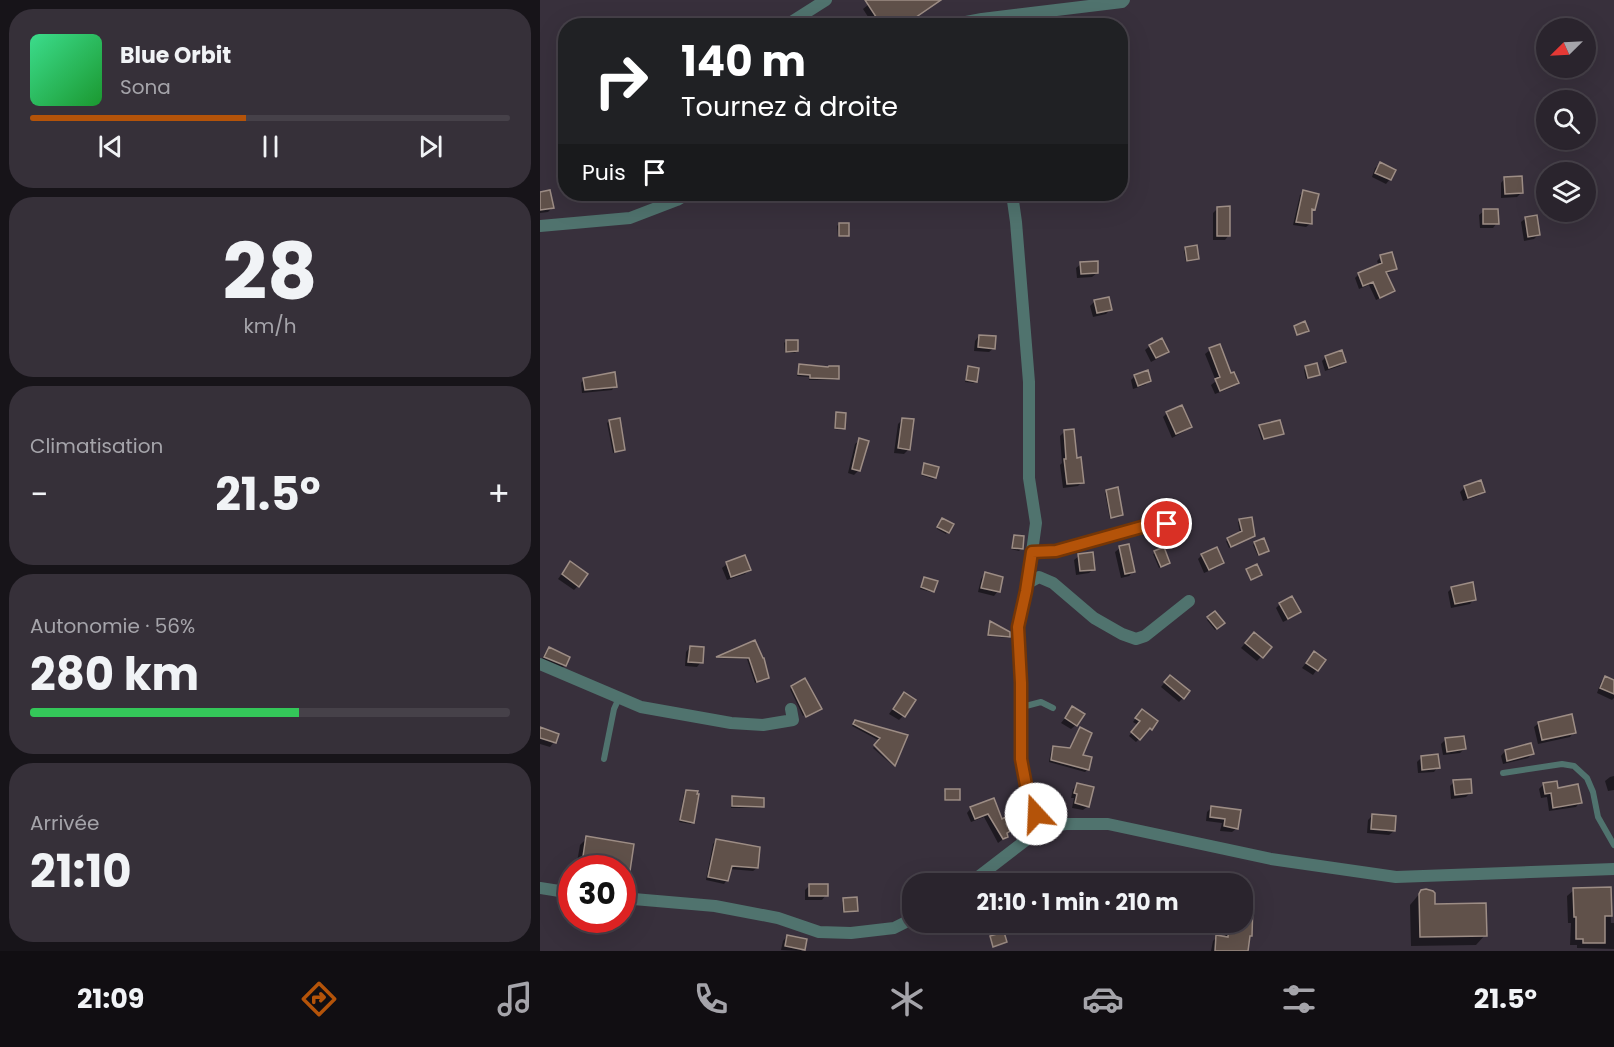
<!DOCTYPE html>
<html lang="fr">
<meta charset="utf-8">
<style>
body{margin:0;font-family:Poppins,sans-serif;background:#363039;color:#f1f3f6;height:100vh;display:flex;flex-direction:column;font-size:22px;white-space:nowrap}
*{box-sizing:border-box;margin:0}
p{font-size:20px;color:#a5a4aa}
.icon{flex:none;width:33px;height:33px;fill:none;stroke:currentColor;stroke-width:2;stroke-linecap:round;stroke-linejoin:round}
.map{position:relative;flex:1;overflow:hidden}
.side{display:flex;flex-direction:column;gap:9px;padding:9px;background:#171419;width:540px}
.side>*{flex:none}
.hud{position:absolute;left:18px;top:18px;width:570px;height:183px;border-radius:24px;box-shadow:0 6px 24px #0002,0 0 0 2px #464149;background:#202124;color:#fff;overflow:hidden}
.needle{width:39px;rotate:246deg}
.controls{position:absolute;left:996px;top:18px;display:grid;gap:12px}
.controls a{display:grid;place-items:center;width:60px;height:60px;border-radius:50%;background:#2a242d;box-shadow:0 6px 24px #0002,0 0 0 2px #464149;font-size:30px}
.speed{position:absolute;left:18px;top:855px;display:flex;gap:12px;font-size:30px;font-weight:700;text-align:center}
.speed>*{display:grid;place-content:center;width:78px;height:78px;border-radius:50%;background:#2a242d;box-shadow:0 6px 24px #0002,0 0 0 2px #464149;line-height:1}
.speed .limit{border:9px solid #d22;background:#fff;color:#111}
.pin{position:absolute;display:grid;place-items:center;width:51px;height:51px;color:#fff;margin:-26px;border:3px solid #fff;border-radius:50%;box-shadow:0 2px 6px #0007}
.me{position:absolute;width:66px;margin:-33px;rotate:340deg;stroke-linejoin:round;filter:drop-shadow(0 0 4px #0008)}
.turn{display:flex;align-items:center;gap:21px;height:126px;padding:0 24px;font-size:27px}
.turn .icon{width:78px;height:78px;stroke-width:2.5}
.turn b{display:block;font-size:42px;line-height:51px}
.then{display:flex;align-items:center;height:57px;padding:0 24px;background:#0003;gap:12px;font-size:22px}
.big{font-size:45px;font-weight:700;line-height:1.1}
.side .card{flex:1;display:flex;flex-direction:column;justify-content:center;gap:9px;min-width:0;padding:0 21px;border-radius:24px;background:#363039}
.side .dial{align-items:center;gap:0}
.dial b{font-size:78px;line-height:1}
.song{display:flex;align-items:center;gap:18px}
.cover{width:72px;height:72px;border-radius:9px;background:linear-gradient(135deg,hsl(150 70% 55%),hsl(130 70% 35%))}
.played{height:6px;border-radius:3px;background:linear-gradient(90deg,#b45309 45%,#464149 45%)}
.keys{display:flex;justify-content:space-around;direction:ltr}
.heat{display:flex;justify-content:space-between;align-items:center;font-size:33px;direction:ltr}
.charge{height:9px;border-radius:4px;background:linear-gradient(90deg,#34c759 56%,#464149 0)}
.trip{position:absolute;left:362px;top:873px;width:351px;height:60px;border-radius:24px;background:#2a242d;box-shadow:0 6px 24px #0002,0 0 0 2px #464149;font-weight:700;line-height:60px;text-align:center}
.tabs{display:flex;height:96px;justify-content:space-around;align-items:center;background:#110e12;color:#a5a4aa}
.tabs .icon{width:42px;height:42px}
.tabs .current{color:#b45309}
.tabs b{font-size:27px;color:#f1f3f6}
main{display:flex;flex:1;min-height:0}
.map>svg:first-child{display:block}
.shadow{fill:#0007}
.building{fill:#60514a;stroke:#9d8d85;stroke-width:1.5}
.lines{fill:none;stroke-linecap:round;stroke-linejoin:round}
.service{stroke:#50736e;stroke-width:6}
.minor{stroke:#50736e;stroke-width:12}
.route-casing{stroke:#753606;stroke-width:15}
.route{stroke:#b45309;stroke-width:10}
</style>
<main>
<section class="side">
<div class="card">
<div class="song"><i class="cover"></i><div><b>Blue Orbit</b><p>Sona</p></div></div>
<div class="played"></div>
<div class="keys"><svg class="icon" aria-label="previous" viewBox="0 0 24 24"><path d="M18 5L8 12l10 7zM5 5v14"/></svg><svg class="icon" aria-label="pause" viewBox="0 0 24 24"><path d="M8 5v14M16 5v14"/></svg><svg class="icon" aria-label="next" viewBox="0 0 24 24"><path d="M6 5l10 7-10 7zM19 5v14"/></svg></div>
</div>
<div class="card dial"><b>28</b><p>km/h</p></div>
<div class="card"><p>Climatisation</p>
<div class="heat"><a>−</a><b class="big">21.5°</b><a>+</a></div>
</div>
<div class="card"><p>Autonomie · 56%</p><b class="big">280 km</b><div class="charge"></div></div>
<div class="card"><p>Arrivée</p><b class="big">21:10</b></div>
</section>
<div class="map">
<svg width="1074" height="951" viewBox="0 0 1074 951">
<rect width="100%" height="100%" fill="#38303c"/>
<path class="shadow" d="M334,0H387L363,26H334L323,9Z
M840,164L850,179L846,184L832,177L835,168Z
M965,178L982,192L977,197L961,198V183Z
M764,192L773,209L771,212L770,224L766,227L753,225L760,195Z
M0,193L12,208L8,212L0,213Z
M678,208L689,235L685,240H673V213Z
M944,211L957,223L953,228H940L939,215Z
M986,218L998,235L994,239L984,241L981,222Z
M299,224L307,235L306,237H298L297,226Z
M645,249L658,258L656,260L646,262L644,251Z
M841,257L855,268L851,272L846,274L853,290L849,294L836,300L829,285L819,289L815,278L819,274L839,266L837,261Z
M541,264L557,273L552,277L537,278L536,268Z
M555,301L570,310L566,314L553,317L550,306Z
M439,336L454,348L449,352L434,351L435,341Z
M246,341L257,351L255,353H245L244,343Z
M610,346L627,352L622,356L611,362L605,350Z
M679,346L690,375L697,383L693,387L675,394L671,385L676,381L665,354L670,350Z
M786,357L804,362L800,366L785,371L782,361Z
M260,365L297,379L295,380H269V377L257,376L258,367Z
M428,368L436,381L434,383L425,382L427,370Z
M766,368L778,375L766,379L764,370Z
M595,376L609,381L605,385L593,389L591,380Z
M44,379L75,386L72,390L42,393L41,383Z
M627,413L650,427L645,431L632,438L623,417Z
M297,414L304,428L302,430L294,429L295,416Z
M363,419L368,450L364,454L354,453L358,424Z
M79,420L83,450L82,451L73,453L67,423L69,421Z
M720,427L742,434L740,435L722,440L718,428Z
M525,431L536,459L542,482L538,486L523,488L520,465L522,463L520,436Z
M320,440L318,471L314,475L308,473L315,444Z
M385,465L395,477L393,479L381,475Z
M925,487L943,492L938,496L923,501L920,492Z
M567,491L582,515L580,517L570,519L565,493Z
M700,520L714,536L689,548L686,541L700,534L698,522Z
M401,522L412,525L406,534L397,529Z
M475,537L481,549L479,551L471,549L473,538Z
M715,543L728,551L718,556L713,545Z
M580,548L594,571L589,576L581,578L575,552Z
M623,549L628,563L619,568L613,554Z
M662,555L682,563L678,567L664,573L658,559Z
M539,556L554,569L549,573L536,575L534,560Z
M187,564L209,569L205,574L187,580L182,568Z
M26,568L38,586L34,590L18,579Z
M445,574L458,591L454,596L438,592L441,579Z
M384,579L393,591L391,592L380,589Z
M912,588L934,599L930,604L911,608L908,592Z
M740,604L759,612L755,616L743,622L736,608Z
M675,613L683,623L675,630L667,620Z
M450,623L469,637L467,638L447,636L449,625Z
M710,638L730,647L717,661L701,648Z
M214,642L227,678L215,683L207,659L177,658Z
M150,647L161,662L157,667L145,666L146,652Z
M9,648L25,665L20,670L1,661L5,653Z
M774,653L784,660L773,675L762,668Z
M1066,678L1074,682V698L1072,700L1057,693L1061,682Z
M626,681L643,698L639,702L621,687Z
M252,687L280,708L263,716L250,689Z
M364,693L363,716L359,720L349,714Z
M533,708L536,725L531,729L521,723Z
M598,715L616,722L596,742L589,736L598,725L593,722Z
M314,723L366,736L340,741L312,726Z
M999,723L1034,732L1030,737L998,744L994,727Z
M0,729L14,742L10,747L0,744Z
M540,729L541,756L548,769L545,772L509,762L511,750L514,747L529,750L537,732Z
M905,740L925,748L920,753L903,755L901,744Z
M334,747L353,766L333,748Z
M965,751L992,754L988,758L963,764L961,756Z
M881,758L898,767L894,772L878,773L877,762Z
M1074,776V790L1068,791L1065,781L1070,777Z
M914,782L930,793L926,797L911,799L910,786Z
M1015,783L1016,789L1040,802L1036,807L1009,811L1007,797L1001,798L999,789L1003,785Z
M538,785L548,806L543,810L532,808L534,798H531L533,789Z
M406,791L419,800L417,801H404V792Z
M146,792L153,822L151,824L139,822L144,793Z
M192,798L222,806L221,808H191V800Z
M453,800L461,821L478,825L465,834L466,837L458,843L444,817L431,822L427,813L431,808Z
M672,807L697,828L692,832L680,831L682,823L666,821L667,812Z
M833,815L854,831L849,835L827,833L828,820Z
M47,838L88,870L82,876V868H36L40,845Z
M176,840L217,868L213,871L189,869L187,880L184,884L166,880L173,844Z
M270,885L286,895L282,900H265V890Z
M1070,889L1071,923H1074V949L1037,948V945H1030L1031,923H1028L1027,896L1034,890Z
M881,892L894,906L945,935L936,945L871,946L870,905Z
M702,899L709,937L707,951H671L673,941L677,937L685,938L686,922H702Z
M304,900L316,910L314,912L303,913L302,902Z
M247,936L263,949L261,951L241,950L243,941Z"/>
<path class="building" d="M325,0H401L363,26H342Z
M840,162L856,170L851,180L835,173Z
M982,176L983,193L965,194L964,177Z
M10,190L14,208L0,210V192Z
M763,190L779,194L775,210L772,209V224L756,222Z
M690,206V236H677V207Z
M943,209H958L959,224H943Z
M997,215L1000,235L988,237L985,217Z
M299,223H309V236H299Z
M657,245L659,259L647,261L645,247Z
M852,252L857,269L846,272L855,291L840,298L833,282L823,286L818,273L842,263L840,255Z
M558,261V273L541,274L540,262Z
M569,297L572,310L557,313L554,300Z
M765,321L769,331L757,335L754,326Z
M439,335L456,336L455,349L438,347Z
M622,338L629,352L616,358L609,345Z
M246,340H258V351L246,352Z
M680,344L691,373L694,372L699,383L680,391L675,379L680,377L669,348Z
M802,350L806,362L789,368L785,356Z
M777,363L780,375L768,378L765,366Z
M259,364L288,367L289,366H299V379L270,378V375L258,374Z
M428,366L439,368L437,382L426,380Z
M608,370L611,381L598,386L594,375Z
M75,372L77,387L45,390L43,378Z
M642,405L652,427L636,434L626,412Z
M296,412L306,413L305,429L295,428Z
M80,418L85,450L75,452L69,420Z
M362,418L374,419L370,450L358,448Z
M740,420L744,434L724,439L719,425Z
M534,429L537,458L541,457L544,483L527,484L524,459H526L524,430Z
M319,438L329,441L320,471L312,469Z
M384,463L399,467L396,478L382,474Z
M941,480L945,492L928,498L924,486Z
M578,487L583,515L571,518L566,490Z
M712,517L715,536L691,547L687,538L702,531L699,519Z
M402,518L414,524L409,533L397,527Z
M474,535L484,536L483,549L472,548Z
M724,538L729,551L719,555L714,542Z
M589,544L595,572L585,574L579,546Z
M624,547L630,563L621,567L614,551Z
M677,547L684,563L669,570L661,554Z
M553,552L555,570L540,571L538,554Z
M205,555L211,570L191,577L186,562Z
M30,561L48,574L39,587L22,574Z
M717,564L722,575L711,580L706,569Z
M445,572L463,577L460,592L441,588Z
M384,577L398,581L394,592L381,587Z
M933,582L936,600L915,604L911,587Z
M752,596L761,612L748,619L739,603Z
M675,611L685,623L677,629L667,617Z
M450,621L470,632V637L448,635Z
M714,632L732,647L723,658L705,643Z
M215,640L223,658H224L229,678L217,682L209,658L176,657Z
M150,646L164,647L163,663L148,662Z
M9,647L30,657L26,666L4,657Z
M774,651L786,660L778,671L766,663Z
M630,675L650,691L644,699L624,682Z
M1065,676L1074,680V694L1060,688Z
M265,678L282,709L266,717L251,686Z
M364,692L376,700L365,717L353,709Z
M532,706L545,714L537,726L525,718Z
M602,709L618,721L612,730L610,728L600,740L591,732L600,721L595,718Z
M1032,714L1036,733L1002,740L998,722Z
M315,720L368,735L355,766L334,745L340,738L313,724Z
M0,727L19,734L16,743L0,738Z
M540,727L552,733L543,755L552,757L549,770L511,760L513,746L530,748Z
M924,736L926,749L907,752L905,738Z
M991,743L994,754L967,761L965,750Z
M898,754L900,768L882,770L881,756Z
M931,779L932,793L915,795L913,780Z
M1017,781L1018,788L1038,784L1042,803L1013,808L1011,793L1005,794L1003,783Z
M537,783L554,787L549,807L535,803L537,794L534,793Z
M405,789H420V800H405Z
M146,790L158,791L157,794H159L154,823L140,820Z
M192,796L224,798V807L192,806Z
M454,798L462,819L473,813L480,825L467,833L468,837L463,839L448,814L435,819L430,807Z
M671,806L701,810L698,829L684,826L685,819L670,817Z
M832,814L856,816L855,831L831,829Z
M46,836L94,844L90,871L82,868L42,863Z
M176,839L220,847L218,868L192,866L188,881L168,877Z
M269,884H288V896H269Z
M1071,887L1072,916H1065V943H1043V939H1036V917H1034L1033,888Z
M886,889L893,891L895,893V904L946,903L947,936L880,937L879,894L881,890Z
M317,897L318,911L304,912L303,898Z
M702,898L713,901L712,936H710L708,951H675L676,935L688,937L689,922H702Z
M464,932L467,942L453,947L450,936Z
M247,935L267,939L265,950L245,946Z"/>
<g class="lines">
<path class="service" d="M482,707L501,702L513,708
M64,759L74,709L79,698
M963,773L1022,764L1034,766L1047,778L1053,792L1058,817L1074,845"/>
<path class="minor" d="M245,26L286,0
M405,26L442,19L582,2L584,0
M472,194L476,222L489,382V478L496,523L487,588L478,627L481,683V759L489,801L503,827
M0,226L90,218L137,200L147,194
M492,552L516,551L609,525L627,524
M488,583L499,577L513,583L554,618L582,634L596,639L605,636L649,601
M0,664L101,707L191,723L223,725L253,720L251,709
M429,884L503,827L526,824H568L731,859L856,877L1074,869
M0,888L32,893
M82,898L175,906L238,918L279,932L311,933L354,928L372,919"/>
</g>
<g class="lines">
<g class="route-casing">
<path id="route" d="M496,814L489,801L481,759V683L478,627L486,591L492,552L516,551L609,525L627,524"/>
</g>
<use href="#route" class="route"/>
</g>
</svg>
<div class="controls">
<a><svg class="needle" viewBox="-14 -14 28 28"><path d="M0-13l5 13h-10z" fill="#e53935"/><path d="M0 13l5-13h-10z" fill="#a5a4aa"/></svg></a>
<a><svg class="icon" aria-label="search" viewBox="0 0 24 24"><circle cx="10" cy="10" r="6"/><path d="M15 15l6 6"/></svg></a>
<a><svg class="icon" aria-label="layers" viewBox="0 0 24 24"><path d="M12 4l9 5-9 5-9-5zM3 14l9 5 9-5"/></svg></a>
</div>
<div class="speed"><div class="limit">30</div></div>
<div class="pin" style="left:627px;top:524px;background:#d93025"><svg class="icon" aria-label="arrive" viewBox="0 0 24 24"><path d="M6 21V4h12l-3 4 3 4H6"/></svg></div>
<svg class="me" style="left:496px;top:814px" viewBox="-20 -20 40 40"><circle r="19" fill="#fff"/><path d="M0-13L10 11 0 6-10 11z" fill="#b45309"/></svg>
<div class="trip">21:10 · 1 min · 210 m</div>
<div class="hud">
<div class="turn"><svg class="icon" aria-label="right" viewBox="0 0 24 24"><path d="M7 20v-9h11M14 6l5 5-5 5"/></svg><div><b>140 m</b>Tournez à droite</div></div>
<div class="then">Puis<svg class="icon" aria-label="arrive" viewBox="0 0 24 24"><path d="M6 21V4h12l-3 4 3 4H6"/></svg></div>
</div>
</div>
</main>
<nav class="tabs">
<b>21:09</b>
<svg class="icon current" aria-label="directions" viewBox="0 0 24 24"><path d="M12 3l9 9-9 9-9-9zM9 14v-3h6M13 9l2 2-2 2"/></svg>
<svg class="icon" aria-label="music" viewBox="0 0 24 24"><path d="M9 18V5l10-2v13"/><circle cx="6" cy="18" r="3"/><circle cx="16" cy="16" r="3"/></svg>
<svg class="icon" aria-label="phone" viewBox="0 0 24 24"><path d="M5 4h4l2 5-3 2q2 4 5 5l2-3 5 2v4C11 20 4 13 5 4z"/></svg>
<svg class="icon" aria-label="climate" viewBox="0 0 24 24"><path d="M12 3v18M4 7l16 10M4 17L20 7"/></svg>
<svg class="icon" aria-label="car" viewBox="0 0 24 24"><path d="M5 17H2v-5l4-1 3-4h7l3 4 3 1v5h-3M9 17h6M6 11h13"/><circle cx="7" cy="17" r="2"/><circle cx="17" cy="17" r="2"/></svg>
<svg class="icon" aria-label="filters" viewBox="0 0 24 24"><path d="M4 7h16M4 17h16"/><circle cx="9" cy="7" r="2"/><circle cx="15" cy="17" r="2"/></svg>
<b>21.5°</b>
</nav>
